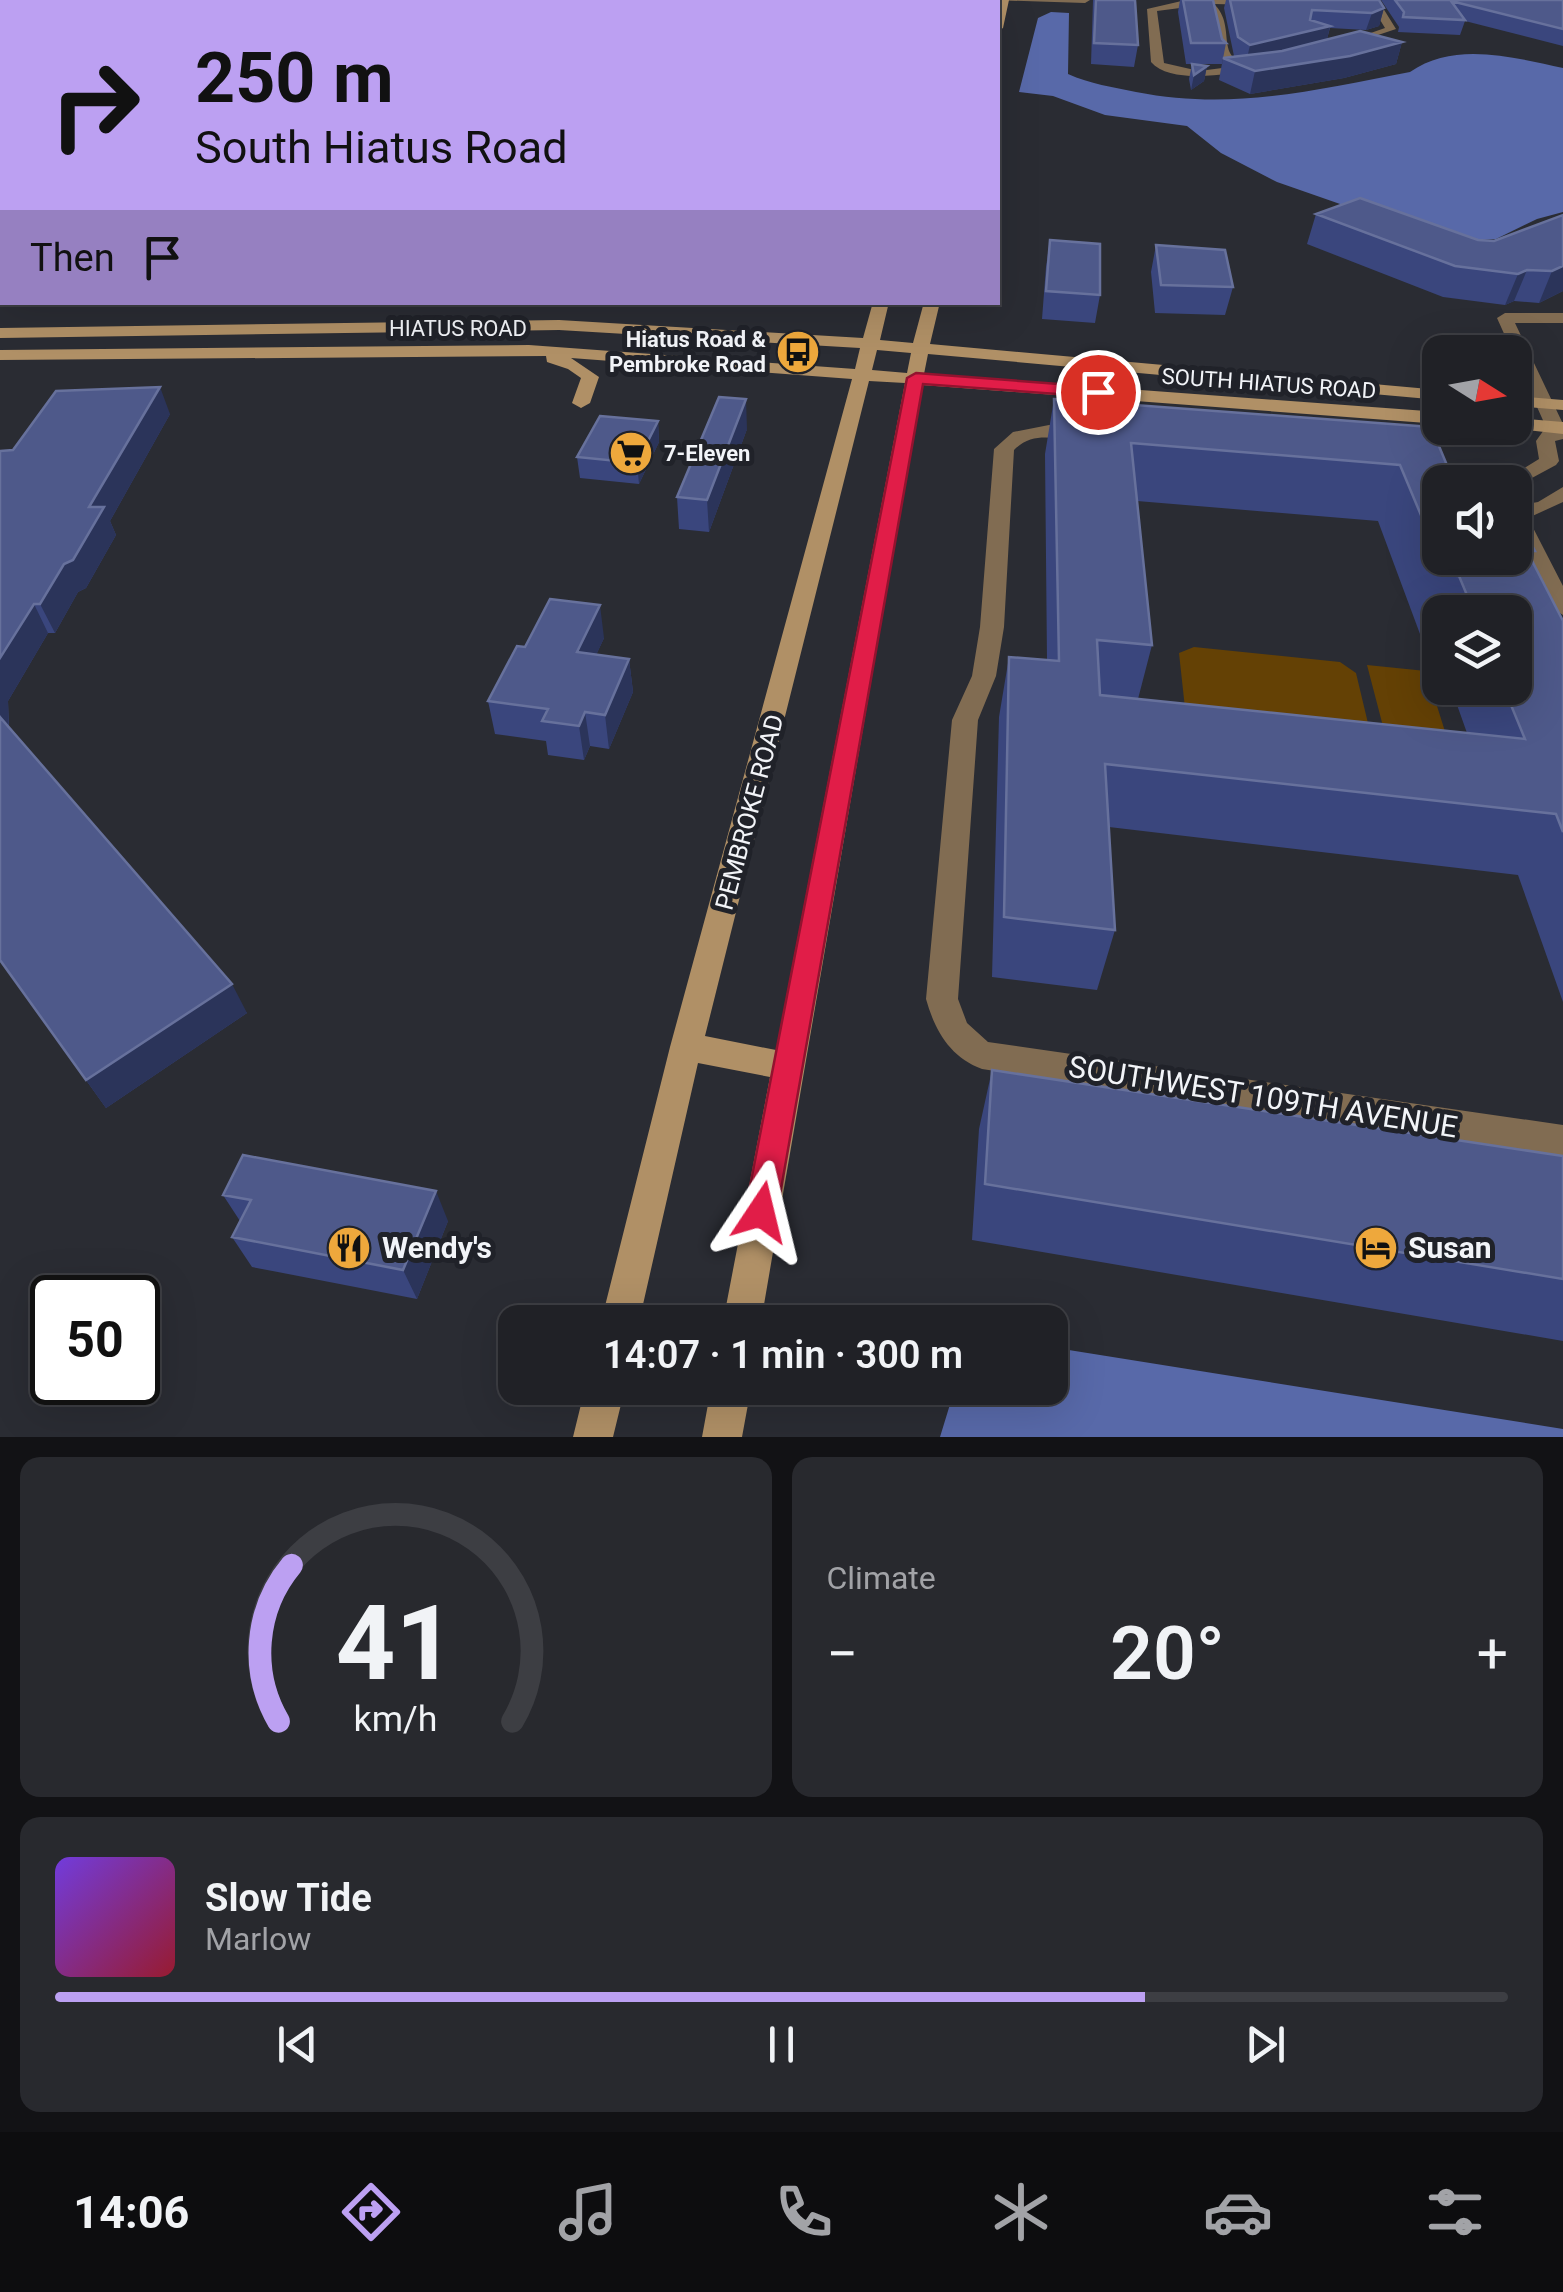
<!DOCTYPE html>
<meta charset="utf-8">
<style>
body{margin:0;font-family:Roboto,sans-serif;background:#28292e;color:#f1f3f6;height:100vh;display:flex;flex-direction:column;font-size:38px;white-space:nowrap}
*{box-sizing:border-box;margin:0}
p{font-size:32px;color:#a2a3a7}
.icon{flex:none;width:55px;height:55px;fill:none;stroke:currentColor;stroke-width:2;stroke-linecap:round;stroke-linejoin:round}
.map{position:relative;height:1437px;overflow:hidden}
.drawer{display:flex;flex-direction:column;gap:20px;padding:20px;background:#121215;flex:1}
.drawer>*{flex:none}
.banner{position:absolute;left:0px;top:0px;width:1000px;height:305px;box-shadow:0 10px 40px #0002,0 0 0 2px #3d3e43;background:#bca0f2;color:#111;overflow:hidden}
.needle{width:65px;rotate:101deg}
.buttons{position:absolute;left:1422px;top:335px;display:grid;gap:20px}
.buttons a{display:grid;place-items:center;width:110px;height:110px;border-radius:20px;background:#202126;box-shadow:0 10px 40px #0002,0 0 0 2px #3d3e43;font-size:50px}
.speed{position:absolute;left:30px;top:1275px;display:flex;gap:20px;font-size:50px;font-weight:700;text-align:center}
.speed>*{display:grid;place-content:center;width:130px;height:130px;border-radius:50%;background:#202126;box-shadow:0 10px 40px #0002,0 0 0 2px #3d3e43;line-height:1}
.speed .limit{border:5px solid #111;border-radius:15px;background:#fff;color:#111}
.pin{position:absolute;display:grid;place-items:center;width:85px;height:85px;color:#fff;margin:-42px;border:5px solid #fff;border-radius:50%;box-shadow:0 2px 10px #0007}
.me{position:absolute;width:110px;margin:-55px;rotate:10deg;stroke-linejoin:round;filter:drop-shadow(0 0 8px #0008)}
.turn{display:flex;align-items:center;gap:35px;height:210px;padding:0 30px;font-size:45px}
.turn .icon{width:130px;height:130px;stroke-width:2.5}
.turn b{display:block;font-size:70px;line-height:85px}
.then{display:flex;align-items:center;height:95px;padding:0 30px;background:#0003;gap:20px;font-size:38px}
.big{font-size:75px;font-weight:600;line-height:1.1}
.drawer .card{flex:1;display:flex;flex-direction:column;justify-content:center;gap:15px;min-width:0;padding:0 35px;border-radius:20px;background:#28292e}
.drawer .dial{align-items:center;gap:0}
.dial svg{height:260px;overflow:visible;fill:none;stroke:#3d3e43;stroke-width:7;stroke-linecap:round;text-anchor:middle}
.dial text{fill:#f1f3f6;stroke:none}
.song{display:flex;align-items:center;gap:30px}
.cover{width:120px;height:120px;border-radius:15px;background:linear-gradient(135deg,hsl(260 70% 55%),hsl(350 70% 35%))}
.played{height:10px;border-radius:5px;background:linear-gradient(90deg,#bca0f2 75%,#3d3e43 75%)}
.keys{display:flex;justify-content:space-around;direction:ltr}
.heat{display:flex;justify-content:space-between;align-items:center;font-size:55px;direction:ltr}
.drawer .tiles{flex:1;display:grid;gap:20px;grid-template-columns:1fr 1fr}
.card:last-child{grid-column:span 2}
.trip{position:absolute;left:498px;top:1305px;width:570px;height:100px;border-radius:20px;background:#202126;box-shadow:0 10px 40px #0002,0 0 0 2px #3d3e43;font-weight:600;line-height:100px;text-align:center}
.dock{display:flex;height:160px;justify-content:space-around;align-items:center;background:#0d0d0f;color:#a2a3a7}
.dock .icon{width:70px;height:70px}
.dock .selected{color:#bca0f2}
.dock b{font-size:45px;color:#f1f3f6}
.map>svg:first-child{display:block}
.green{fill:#644105}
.water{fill:#5869a9}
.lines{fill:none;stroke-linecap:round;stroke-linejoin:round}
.street{fill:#816c52;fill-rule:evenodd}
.secondary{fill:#b09066;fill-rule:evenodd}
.wall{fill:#3a467d;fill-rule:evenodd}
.shaded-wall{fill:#2b345a}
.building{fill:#4e598a;stroke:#67719c;stroke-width:2.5;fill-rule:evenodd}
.route{fill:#e11d48;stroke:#92132f;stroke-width:2.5}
.labels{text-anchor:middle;stroke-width:10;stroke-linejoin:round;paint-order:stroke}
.far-street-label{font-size:22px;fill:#f2f4f8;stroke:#202229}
.far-poi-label{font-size:22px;font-weight:bold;fill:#f2f4f8;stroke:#202229;text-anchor:end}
.street-label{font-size:25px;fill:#f2f4f8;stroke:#202229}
.near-street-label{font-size:30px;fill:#f2f4f8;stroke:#202229}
.near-poi-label{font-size:30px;font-weight:bold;fill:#f2f4f8;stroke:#202229;text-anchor:start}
</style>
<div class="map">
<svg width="1563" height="1437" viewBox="0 0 1563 1437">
<rect width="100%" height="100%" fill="#2a2c33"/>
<path class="green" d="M1194,647L1340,662L1356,673L1377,761L1188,736L1179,653Z
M1367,665L1426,671L1448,741L1385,734Z"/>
<path class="water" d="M1051,12L1069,13L1068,74C1090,84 1113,87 1136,92C1233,111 1315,90 1410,72C1454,41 1512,57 1563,68V212L1537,219L1496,239L1449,242L1277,182L1221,153L1187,126L1105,115L1053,96L1019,92L1038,18Z
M1050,1347L1563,1429V1437H940L955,1388H1050Z"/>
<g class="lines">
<path class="street" d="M0,0H10L0,5Z
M989,0H1090L1085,3Z
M1186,0H1261L1258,5L1214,4C1239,28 1210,63 1257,65V69C1230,74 1171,85 1151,62L1147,9ZM1203,5C1221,21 1210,52 1230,67L1199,71L1164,63L1157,11Z
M1368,0H1378L1396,29L1342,47V43L1385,28Z
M0,24H2V30H0Z
M1563,313V323H1515L1563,424V439L1555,441L1559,461L1556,465L1515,487V482H1502L1539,459L1536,441L1546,427L1497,318L1505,313Z
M1049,425L1080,427L1089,433C1069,449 1039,424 1014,450L1004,627L996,676L978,720L958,999L967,1023L988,1042L1563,1125V1157L982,1069C950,1057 935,1031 926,999L952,720L972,676L980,627L994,449L1013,432Z
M1563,487V502L1528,518L1563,586V615L1552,608L1515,533V506L1538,502Z"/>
<path class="secondary" d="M999,0H1009L1003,28L998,31Z
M873,302H889L880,340L913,343L924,302H940L930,344L1440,390V400L928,354L924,374L1440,412V424L922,385L761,1322H723L770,1077L698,1063L639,1322H601L670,1047L852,379L571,358L599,377L590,403L581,408L572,403L581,378L568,369L547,362L546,356L0,360V350L529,345L855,369L860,348L559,330L0,338V328L559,320L863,338ZM877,350L911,353L907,373L872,370ZM869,381L905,383L776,1050L705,1036Z
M1515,396L1563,400V410L1515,406Z
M1515,418L1563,422V434L1508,428H1515Z
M585,1388H625L613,1437H573Z
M711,1388H751L742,1437H702Z"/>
</g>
<path class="wall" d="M1093,0H1135L1138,45L1134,67L1091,64Z
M1180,0H1213L1222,39L1226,43L1222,64H1186L1178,12Z
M1226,0H1379L1384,8L1379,26L1366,30L1330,28L1327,39L1402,42L1396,64L1344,78L1250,94L1219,80L1223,58L1236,57L1234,56L1224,8Z
M1381,0H1563V46L1465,21L1460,35L1398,32L1399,27Z
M1192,64L1207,66L1204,81L1191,90L1189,79Z
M1316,214L1478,240L1494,241L1563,215V291L1539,303L1514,301L1505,305L1443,297L1307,244Z
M1050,240L1100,295L1095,323L1042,319L1046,267Z
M1156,245L1233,287L1225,315L1155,313L1151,272Z
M1054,399L1431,427L1440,558L1515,513L1535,551L1531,558L1563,621V1002L1518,875L1109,827L1115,930L1097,990L992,977L999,717L1009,657L1047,660L1045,454ZM1137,501L1378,521L1420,634L1432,636L1440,658V612H1515V688H1451L1467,733L1138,699L1152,645Z
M170,414L110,521L116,535L86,588L78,592L55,633H48L8,701L9,727L247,1013L106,1108L0,960L13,450Z
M658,421L659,442L639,484L580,478L577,457Z
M747,429L709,532L679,529L677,497Z
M604,638L596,655L629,659L633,692L609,749L590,746L584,760L548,755L546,741L495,734L488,701L525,647Z
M992,1070L1563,1156V1341L972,1240L979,1129Z
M223,1195L448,1221L417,1299L252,1267L232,1237L240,1221Z"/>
<path class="shaded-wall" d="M486,0H504V2H481Z
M1384,8L1379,26L1366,30L1372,13Z
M1330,26L1326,44L1246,63L1250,45Z
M1402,42L1396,64L1344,78L1250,94L1255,71Z
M1207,66L1204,81L1191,90L1194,75Z
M2,195V214L0,215V196Z
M1563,266V291L1539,303L1552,271Z
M1527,270L1514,301L1505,305L1518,274Z
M160,387L170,414L110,521L116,535L86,588L78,592L55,633L40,604L89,507Z
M746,399L747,429L709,532L707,500Z
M658,421L659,442L639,484L637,463Z
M34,604L48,633L8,701L9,737L0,722V658Z
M600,605L604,638L582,686L577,652Z
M629,659L633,692L609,749L605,715Z
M585,712L590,746L584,760L579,726Z
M232,984L247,1013L106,1108L86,1080Z
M436,1191L448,1221L417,1299L403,1270Z"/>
<path class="building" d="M208,0H486L481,2H201Z
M634,0H665L683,2H628Z
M1096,0H1135L1138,45L1094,43Z
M1183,0H1213L1222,39L1226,43H1191Z
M1230,0H1379L1384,8L1372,13L1312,10L1310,20L1330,26L1250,45L1238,37Z
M1395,0H1563V29L1451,1L1465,20L1403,17L1404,12Z
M1360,31L1402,42L1350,56L1255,71L1223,58L1282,51Z
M1192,64L1207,66L1194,75Z
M2,71V195L0,196V72Z
M1360,198L1478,240L1494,241L1563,215V266L1552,271L1527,270L1518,274L1455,266L1316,214Z
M1050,240L1100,244V295L1046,291Z
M1156,245L1225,250L1233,287L1161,285Z
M160,387L89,507H104L73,560L64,564L40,604H34L0,658V451L13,450L56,391Z
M719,397L746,399L707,500L677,497Z
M1054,399L1431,427L1454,482H1440V558H1515V513L1535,551H1527L1563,621V832L1556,814L1105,764L1115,930L1004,917L1009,657L1059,661ZM1131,443L1400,465L1446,575L1459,576L1474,612H1515V688H1504L1525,739L1100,695L1097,640L1152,645Z
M600,416L658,421L637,463L577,457Z
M550,599L600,605L577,652L629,659L605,715L585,712L579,726L542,721L548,709L488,701L517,646L525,647Z
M0,717L232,984L86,1080L0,960Z
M992,1070L1563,1156V1279L985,1184Z
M243,1155L436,1191L403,1270L232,1237L251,1200L223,1195Z"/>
<path class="route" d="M916,373L1098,387L1107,392L1098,397L923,384L777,1212L773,1224L761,1228L750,1224L745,1212L907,378Z"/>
<defs>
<g id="bus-disc" transform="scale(2.25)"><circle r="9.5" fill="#eea83c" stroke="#202229"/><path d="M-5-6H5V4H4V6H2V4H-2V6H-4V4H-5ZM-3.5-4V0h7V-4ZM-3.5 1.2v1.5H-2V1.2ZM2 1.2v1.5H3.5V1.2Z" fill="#111"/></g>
<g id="supermarket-disc" transform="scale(2.25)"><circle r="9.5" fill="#eea83c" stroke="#202229"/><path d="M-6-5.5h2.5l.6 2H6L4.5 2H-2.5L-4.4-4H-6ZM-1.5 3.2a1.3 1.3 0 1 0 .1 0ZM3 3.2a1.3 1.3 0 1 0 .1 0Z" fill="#111"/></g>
<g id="restaurant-disc" transform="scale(2.25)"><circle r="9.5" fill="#eea83c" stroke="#202229"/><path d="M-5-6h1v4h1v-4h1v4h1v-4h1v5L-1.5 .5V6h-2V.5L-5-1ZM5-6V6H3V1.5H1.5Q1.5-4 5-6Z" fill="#111"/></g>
<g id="hotel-disc" transform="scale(2.25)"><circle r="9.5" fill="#eea83c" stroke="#202229"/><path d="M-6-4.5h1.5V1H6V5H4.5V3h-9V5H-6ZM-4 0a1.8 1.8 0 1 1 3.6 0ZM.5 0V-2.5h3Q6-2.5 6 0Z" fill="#111"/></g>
</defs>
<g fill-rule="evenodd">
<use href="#bus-disc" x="798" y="352"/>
<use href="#supermarket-disc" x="631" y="453"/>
<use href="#restaurant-disc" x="349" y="1248"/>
<use href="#hotel-disc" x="1376" y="1248"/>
</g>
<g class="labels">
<g class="far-street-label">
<text x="458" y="336">HIATUS ROAD</text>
<text transform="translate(1269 383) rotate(4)" y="8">SOUTH HIATUS ROAD</text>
</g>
<g class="far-poi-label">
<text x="766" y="347">Hiatus Road &amp;<tspan x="766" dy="25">Pembroke Road</tspan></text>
<text x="664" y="461" text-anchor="start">7-Eleven</text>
</g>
<g class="street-label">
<text transform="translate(749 812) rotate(-75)" y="9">PEMBROKE ROAD</text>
</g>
<g class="near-street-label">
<text transform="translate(1263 1097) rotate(9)" y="10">SOUTHWEST 109TH AVENUE</text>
</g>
<g class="near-poi-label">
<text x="382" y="1258">Wendy's</text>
<text x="1408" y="1258">Susan</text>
</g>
</g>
</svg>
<div class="buttons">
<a><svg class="needle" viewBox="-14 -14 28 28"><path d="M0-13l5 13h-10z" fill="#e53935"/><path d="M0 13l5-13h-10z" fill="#a2a3a7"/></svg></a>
<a><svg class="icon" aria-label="sound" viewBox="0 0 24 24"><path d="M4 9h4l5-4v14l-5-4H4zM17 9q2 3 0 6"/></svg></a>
<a><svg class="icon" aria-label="layers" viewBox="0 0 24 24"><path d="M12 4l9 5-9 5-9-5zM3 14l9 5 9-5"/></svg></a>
</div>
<div class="speed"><div class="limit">50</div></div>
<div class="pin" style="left:1098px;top:392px;background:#d93025"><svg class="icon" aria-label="arrive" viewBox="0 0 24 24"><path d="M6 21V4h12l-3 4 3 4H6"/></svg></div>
<svg class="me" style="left:761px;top:1212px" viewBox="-20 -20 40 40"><path d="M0-17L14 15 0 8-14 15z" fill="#e11d48" stroke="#fff" stroke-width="4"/></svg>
<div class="trip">14:07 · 1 min · 300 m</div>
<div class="banner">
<div class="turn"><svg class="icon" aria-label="right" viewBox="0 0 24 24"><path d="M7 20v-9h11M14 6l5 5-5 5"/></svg><div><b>250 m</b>South Hiatus Road</div></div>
<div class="then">Then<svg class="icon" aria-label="arrive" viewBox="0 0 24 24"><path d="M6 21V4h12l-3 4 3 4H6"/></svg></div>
</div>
</div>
<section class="drawer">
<div class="tiles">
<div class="card dial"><svg viewBox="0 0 100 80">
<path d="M14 69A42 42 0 1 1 86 69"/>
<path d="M14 69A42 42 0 0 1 18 21" stroke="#bca0f2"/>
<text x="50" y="56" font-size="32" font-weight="700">41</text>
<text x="50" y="72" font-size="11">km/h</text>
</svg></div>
<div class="card"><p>Climate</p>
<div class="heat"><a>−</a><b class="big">20°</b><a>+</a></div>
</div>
<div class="card">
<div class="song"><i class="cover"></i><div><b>Slow Tide</b><p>Marlow</p></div></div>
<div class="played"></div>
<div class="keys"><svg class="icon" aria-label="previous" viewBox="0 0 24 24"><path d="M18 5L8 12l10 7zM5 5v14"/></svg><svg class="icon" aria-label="pause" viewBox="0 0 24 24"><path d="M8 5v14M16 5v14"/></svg><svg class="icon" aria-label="next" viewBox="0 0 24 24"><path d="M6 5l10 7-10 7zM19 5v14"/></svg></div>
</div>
</div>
</section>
<nav class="dock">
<b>14:06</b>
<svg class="icon selected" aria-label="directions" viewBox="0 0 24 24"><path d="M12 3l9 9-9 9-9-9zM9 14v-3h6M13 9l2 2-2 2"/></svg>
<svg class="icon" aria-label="music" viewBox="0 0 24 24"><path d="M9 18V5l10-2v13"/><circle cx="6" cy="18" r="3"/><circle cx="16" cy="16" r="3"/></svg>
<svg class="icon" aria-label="phone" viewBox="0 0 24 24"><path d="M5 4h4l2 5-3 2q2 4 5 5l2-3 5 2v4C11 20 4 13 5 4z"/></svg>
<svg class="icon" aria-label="climate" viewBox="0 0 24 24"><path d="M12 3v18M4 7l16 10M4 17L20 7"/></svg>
<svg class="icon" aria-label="car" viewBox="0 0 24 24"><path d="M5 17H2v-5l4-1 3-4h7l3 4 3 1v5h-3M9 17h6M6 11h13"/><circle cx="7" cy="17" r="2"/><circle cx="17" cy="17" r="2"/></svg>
<svg class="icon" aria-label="filters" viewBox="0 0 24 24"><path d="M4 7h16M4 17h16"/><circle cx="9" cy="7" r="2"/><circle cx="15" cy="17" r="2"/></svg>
</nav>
